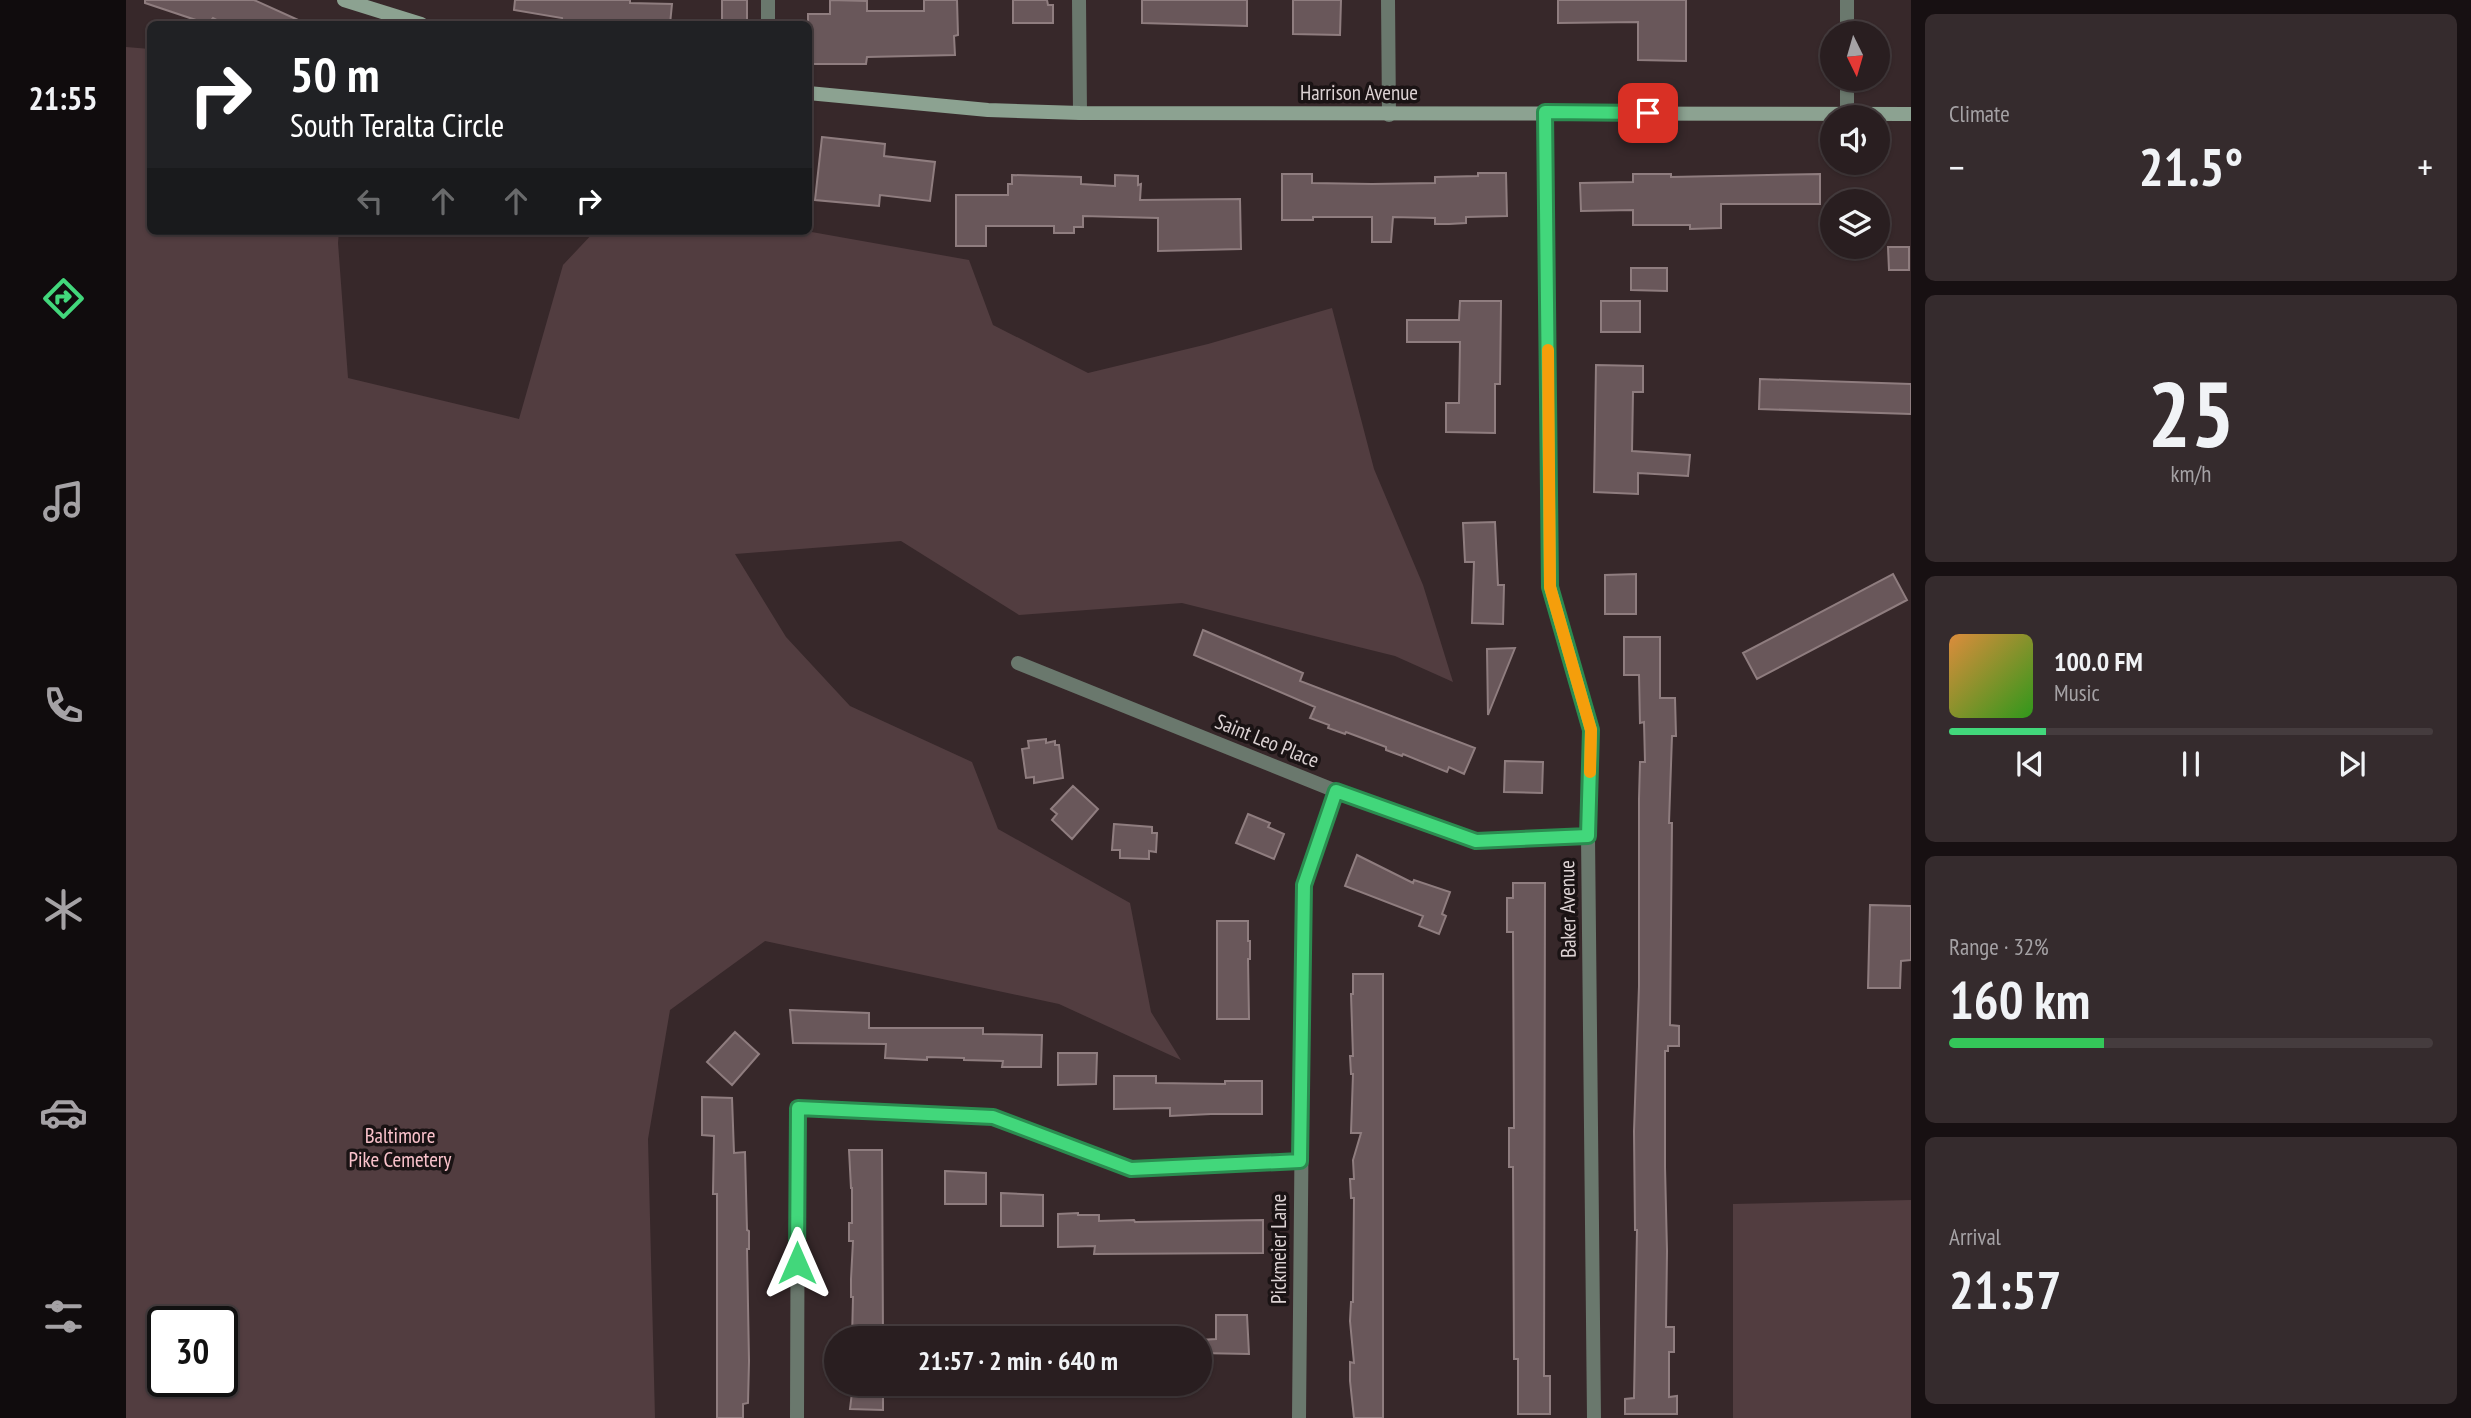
<!DOCTYPE html>
<meta charset="utf-8">
<style>
body{margin:0;font-family:"PT Sans Narrow",sans-serif;background:#352b2d;color:#f1f3f6;height:100vh;display:flex;flex-direction:column;font-size:26px;white-space:nowrap}
*{box-sizing:border-box;margin:0}
p{font-size:23px;color:#a5a2a5}
.icon{flex:none;width:38px;height:38px;fill:none;stroke:currentColor;stroke-width:2;stroke-linecap:round;stroke-linejoin:round}
.map{position:relative;flex:1;overflow:hidden}
.side{display:flex;flex-direction:column;gap:14px;padding:14px;background:#171012;width:560px}
.side>*{flex:none}
.hud{position:absolute;left:21px;top:21px;width:665px;height:214px;border-radius:10px;box-shadow:0 2px 5px #0004,0 0 0 2px #453c3e;background:#202124;color:#fff;overflow:hidden}
.needle{width:46px;rotate:175deg}
.tools{position:absolute;left:1694px;top:21px;display:grid;gap:14px}
.tools a{display:grid;place-items:center;width:70px;height:70px;border-radius:50%;background:#291e20;box-shadow:0 2px 5px #0004,0 0 0 2px #453c3e;font-size:35px}
.speed{position:absolute;left:21px;top:1306px;display:flex;gap:14px;font-size:35px;font-weight:700;text-align:center}
.speed>*{display:grid;place-content:center;width:91px;height:91px;border-radius:50%;background:#291e20;box-shadow:0 2px 5px #0004,0 0 0 2px #453c3e;line-height:1}
.speed .limit{border:4px solid #111;border-radius:10px;background:#fff;color:#111}
.pin{position:absolute;display:grid;place-items:center;width:60px;height:60px;color:#fff;margin:-30px;border-radius:14px;box-shadow:0 4px 10px #0006}
.me{position:absolute;width:77px;margin:-38px;rotate:0deg;stroke-linejoin:round;filter:drop-shadow(0 0 5px #0008)}
.turn{display:flex;align-items:center;gap:24px;height:147px;padding:0 28px;font-size:32px}
.turn .icon{width:91px;height:91px;stroke-width:2.5}
.turn b{display:block;font-size:49px;line-height:60px}
.lanes{display:flex;align-items:center;height:66px;padding:0 28px;background:#0003;justify-content:center;gap:35px;direction:ltr}
.lanes .off{opacity:.35}
.big{font-size:52px;font-weight:800;line-height:1.1}
.side .card{flex:1;display:flex;flex-direction:column;justify-content:center;gap:10px;min-width:0;padding:0 24px;border-radius:10px;background:#352b2d}
.side .dial{align-items:center;gap:0}
.dial b{font-size:91px;line-height:1}
.song{display:flex;align-items:center;gap:21px}
.cover{width:84px;height:84px;border-radius:10px;background:linear-gradient(135deg,hsl(30 70% 55%),hsl(110 70% 35%))}
.played{height:7px;border-radius:4px;background:linear-gradient(90deg,#42d77b 20%,#453c3e 20%)}
.keys{display:flex;justify-content:space-around;direction:ltr}
.heat{display:flex;justify-content:space-between;align-items:center;font-size:38px;direction:ltr}
.charge{height:10px;border-radius:5px;background:linear-gradient(90deg,#34c759 32%,#453c3e 0)}
.trip{position:absolute;left:698px;top:1326px;width:388px;height:70px;border-radius:35px;background:#291e20;box-shadow:0 2px 5px #0004,0 0 0 2px #453c3e;font-weight:800;line-height:70px;text-align:center}
main{display:flex;flex:1;min-height:0}
.tabs{display:flex;flex-direction:column;width:126px;justify-content:space-around;align-items:center;background:#100c0d;color:#a5a2a5}
.tabs .icon{width:49px;height:49px}
.tabs .current{color:#42d77b}
.tabs b{font-size:32px;color:#f1f3f6}
.map>svg:first-child{display:block}
.green{fill:#523d40;fill-rule:evenodd}
.building{fill:#69575a;stroke:#8f7d7f;stroke-width:2}
.lines{fill:none;stroke-linecap:round;stroke-linejoin:round}
.minor{stroke:#6a786d;stroke-width:14}
.secondary{stroke:#8ca291;stroke-width:14}
.route-casing{stroke:#2b8c50;stroke-width:18}
.route{stroke:#42d77b;stroke-width:12}
.slow{stroke:#f59e0b;stroke-width:12}
.labels{text-anchor:middle;stroke-width:7;stroke-linejoin:round;paint-order:stroke}
.street-label{font-size:21px;fill:#dcd2d3;stroke:#1a1314}
.park-label{font-size:21px;fill:#fac2cb;stroke:#1a1314}
</style>
<main>
<nav class="tabs">
<b>21:55</b>
<svg class="icon current" aria-label="directions" viewBox="0 0 24 24"><path d="M12 3l9 9-9 9-9-9zM9 14v-3h6M13 9l2 2-2 2"/></svg>
<svg class="icon" aria-label="music" viewBox="0 0 24 24"><path d="M9 18V5l10-2v13"/><circle cx="6" cy="18" r="3"/><circle cx="16" cy="16" r="3"/></svg>
<svg class="icon" aria-label="phone" viewBox="0 0 24 24"><path d="M5 4h4l2 5-3 2q2 4 5 5l2-3 5 2v4C11 20 4 13 5 4z"/></svg>
<svg class="icon" aria-label="climate" viewBox="0 0 24 24"><path d="M12 3v18M4 7l16 10M4 17L20 7"/></svg>
<svg class="icon" aria-label="car" viewBox="0 0 24 24"><path d="M5 17H2v-5l4-1 3-4h7l3 4 3 1v5h-3M9 17h6M6 11h13"/><circle cx="7" cy="17" r="2"/><circle cx="17" cy="17" r="2"/></svg>
<svg class="icon" aria-label="filters" viewBox="0 0 24 24"><path d="M4 7h16M4 17h16"/><circle cx="9" cy="7" r="2"/><circle cx="15" cy="17" r="2"/></svg>
</nav>
<div class="map">
<svg width="1785" height="1418" viewBox="0 0 1785 1418">
<rect width="100%" height="100%" fill="#37282a"/>
<path class="green" d="M0,47L24,49V231H213L212,243L222,378L393,419L437,265L469,231H680L843,260L867,325L962,373L1082,344L1206,308L1248,469L1297,585L1327,682L1269,656L1056,603L893,615L775,541L609,554L660,637L724,706L846,762L872,829L1004,903L1025,1012L1055,1060L933,1004L639,941L544,1010L522,1139L529,1418H0ZM37,1321H96V1381H37Z
M1785,1200V1418H1607V1204Z"/>
<path class="building" d="M19,0H128L181,24H98L87,18L82,24L19,3Z
M389,0H504V3L546,4L544,24H436V18L388,10Z
M596,0H621V24H596Z
M704,0L741,1V11H798V0H831L832,35L828,36L829,55L741,57L740,64H682V14H704Z
M887,0H921L922,5H927V23H887Z
M1016,0H1121V26L1016,23Z
M1167,0H1215L1214,35L1167,34Z
M1432,0H1560V61L1512,60V22L1432,23Z
M696,137L759,144L758,156L809,162L804,201L754,195L753,206L689,200Z
M1352,173H1380L1381,216L1340,217V223L1323,224H1309V218L1267,217L1265,242H1246V217H1187V220H1156V174H1186V183L1246,184L1309,183V177L1352,176Z
M1507,174H1545V177L1694,174V204H1595V228L1564,229V225H1507V210L1455,211L1454,183L1507,182Z
M886,175L955,177V184L989,186V175L1012,176V185L1015,184L1014,200L1114,199L1115,249L1032,251V218L957,216V227H948V233H928V226H860V246H830V195H882V184H886Z
M1762,247H1783V270H1763Z
M1505,268H1541V291L1505,290Z
M1334,301H1375L1374,384H1369V433L1320,432V403H1333L1334,342H1281V320H1333Z
M1475,301H1514V332H1475Z
M1470,365L1517,366V392H1507L1506,451L1564,455L1562,476L1512,473V494L1468,492Z
M1634,379L1785,384V414L1633,409Z
M1369,522L1372,585H1378L1377,624L1346,623L1348,562H1339L1337,523Z
M1510,574V614H1479V575Z
M1767,574L1781,600L1631,679L1617,653Z
M1077,630L1177,673L1174,681L1349,748L1338,774L1323,767L1321,772L1277,754L1276,756L1260,750V747L1220,732L1219,734L1202,728L1203,725L1184,718L1189,707L1068,655Z
M1498,637H1534V698H1549L1550,736H1546L1543,823H1546L1544,1025L1553,1026V1046H1542V1051H1539V1167L1541,1251L1540,1327H1548V1352H1543V1397L1551,1396V1414H1499V1399L1508,1398L1511,1230H1509L1508,1131L1513,986V799L1514,762H1519L1518,722L1514,723L1513,675H1498Z
M1389,648L1362,715L1361,649Z
M920,739V743L929,741V745H933L937,778L908,783V777L900,778L896,749L903,748L902,741Z
M1379,761L1417,762L1416,793L1378,792Z
M947,786L972,809L946,839L926,820L931,814L925,809Z
M1122,814L1144,823L1142,827L1158,834L1148,859L1110,843Z
M988,824L1026,827V833H1031L1030,852L1023,851V859L994,858V850H986Z
M1231,855L1287,883L1288,880L1324,892L1316,914L1320,916L1313,934L1293,926L1297,916L1219,886Z
M1387,883H1419L1418,1376H1424V1414H1392V1359H1388L1387,1167H1383V1128H1388L1387,932H1381V898H1387Z
M1744,905L1785,906V960L1775,961L1774,988H1742Z
M1091,921H1122V941H1124V959H1122L1123,1019H1091Z
M1227,974H1257V1418H1228L1224,1381V1362L1228,1363L1224,1321L1225,1302H1227L1228,1198H1225L1224,1179H1228L1227,1160L1235,1133H1225L1227,1074H1225L1224,1056H1227L1225,994H1227Z
M664,1010L743,1013V1028H857V1034L916,1035L915,1067H876L877,1061L838,1060V1058L801,1057V1060L759,1058L760,1044L667,1043Z
M609,1032L633,1054L606,1085L581,1062Z
M932,1053H971L970,1084L932,1085Z
M988,1076H1030V1083L1099,1084V1081H1136V1114H1085L1044,1116V1108L988,1109Z
M576,1097L606,1098L608,1153L619,1152L621,1230L623,1231V1249H621L623,1361L622,1403L617,1404V1418H591V1194H587L588,1136L576,1135Z
M723,1150H756L757,1339H726L727,1297H725V1279L727,1241H723V1223H726V1188H725Z
M819,1171L860,1173V1204H819Z
M875,1193L917,1195V1226H875Z
M952,1213V1215H973V1221L1008,1220L1009,1222L1137,1220V1253L968,1254L969,1246L932,1247V1214Z
M1090,1315H1121L1123,1354L1074,1353V1340L1090,1339Z
M727,1384H757V1410L724,1409Z"/>
<g class="lines">
<path class="minor" d="M642,0V24
M953,0L954,113
M1262,0L1263,115
M1721,0V33
M1721,79V113
M1419,112L1424,587L1465,730L1462,836L1468,1418
M892,663L1210,791L1350,841L1462,836
M671,1418L672,1109L867,1117L1005,1169L1174,1161
M1173,1418L1178,885L1210,791"/>
<path class="secondary" d="M218,0L295,24
M682,93L862,110L954,113L1785,114"/>
</g>
<g class="lines">
<g class="route-casing">
<path id="route" d="M671,1263L672,1108L867,1117L1005,1169L1174,1161L1178,885L1210,791L1350,841L1462,836L1465,730L1424,587L1419,112L1522,113"/>
</g>
<use href="#route" class="route"/>
<path class="slow" d="M1422,350L1424,587L1465,730L1464,772"/>
</g>
<g class="labels">
<g class="street-label">
<text x="1233" y="100">Harrison Avenue</text>
<text transform="translate(1141 741) rotate(22)" y="7">Saint Leo Place</text>
<text transform="translate(1442 909) rotate(-91)" y="7">Baker Avenue</text>
<text transform="translate(1153 1249) rotate(-90)" y="7">Pickmeier Lane</text>
</g>
<g class="park-label">
<text x="274" y="1143">Baltimore<tspan x="274" dy="24">Pike Cemetery</tspan></text>
</g>
</g>
</svg>
<div class="tools">
<a><svg class="needle" viewBox="-14 -14 28 28"><path d="M0-13l5 13h-10z" fill="#e53935"/><path d="M0 13l5-13h-10z" fill="#a5a2a5"/></svg></a>
<a><svg class="icon" aria-label="sound" viewBox="0 0 24 24"><path d="M4 9h4l5-4v14l-5-4H4zM17 9q2 3 0 6"/></svg></a>
<a><svg class="icon" aria-label="layers" viewBox="0 0 24 24"><path d="M12 4l9 5-9 5-9-5zM3 14l9 5 9-5"/></svg></a>
</div>
<div class="speed"><div class="limit">30</div></div>
<div class="pin" style="left:1522px;top:113px;background:#d93025"><svg class="icon" aria-label="arrive" viewBox="0 0 24 24"><path d="M6 21V4h12l-3 4 3 4H6"/></svg></div>
<svg class="me" style="left:671px;top:1263px" viewBox="-20 -20 40 40"><path d="M0-17L14 15 0 8-14 15z" fill="#42d77b" stroke="#fff" stroke-width="4"/></svg>
<div class="trip">21:57 · 2 min · 640 m</div>
<div class="hud">
<div class="turn"><svg class="icon" aria-label="right" viewBox="0 0 24 24"><path d="M7 20v-9h11M14 6l5 5-5 5"/></svg><div><b>50 m</b>South Teralta Circle</div></div>
<div class="lanes"><svg class="icon off" aria-label="left" viewBox="0 0 24 24"><path d="M17 20v-9H6M10 6l-5 5 5 5"/></svg><svg class="icon off" aria-label="ahead" viewBox="0 0 24 24"><path d="M12 20V5M6 11l6-6 6 6"/></svg><svg class="icon off" aria-label="ahead" viewBox="0 0 24 24"><path d="M12 20V5M6 11l6-6 6 6"/></svg><svg class="icon" aria-label="right" viewBox="0 0 24 24"><path d="M7 20v-9h11M14 6l5 5-5 5"/></svg></div>
</div>
</div>
<section class="side">
<div class="card"><p>Climate</p>
<div class="heat"><a>−</a><b class="big">21.5°</b><a>+</a></div>
</div>
<div class="card dial"><b>25</b><p>km/h</p></div>
<div class="card">
<div class="song"><i class="cover"></i><div><b>100.0 FM</b><p>Music</p></div></div>
<div class="played"></div>
<div class="keys"><svg class="icon" aria-label="previous" viewBox="0 0 24 24"><path d="M18 5L8 12l10 7zM5 5v14"/></svg><svg class="icon" aria-label="pause" viewBox="0 0 24 24"><path d="M8 5v14M16 5v14"/></svg><svg class="icon" aria-label="next" viewBox="0 0 24 24"><path d="M6 5l10 7-10 7zM19 5v14"/></svg></div>
</div>
<div class="card"><p>Range · 32%</p><b class="big">160 km</b><div class="charge"></div></div>
<div class="card"><p>Arrival</p><b class="big">21:57</b></div>
</section>
</main>
